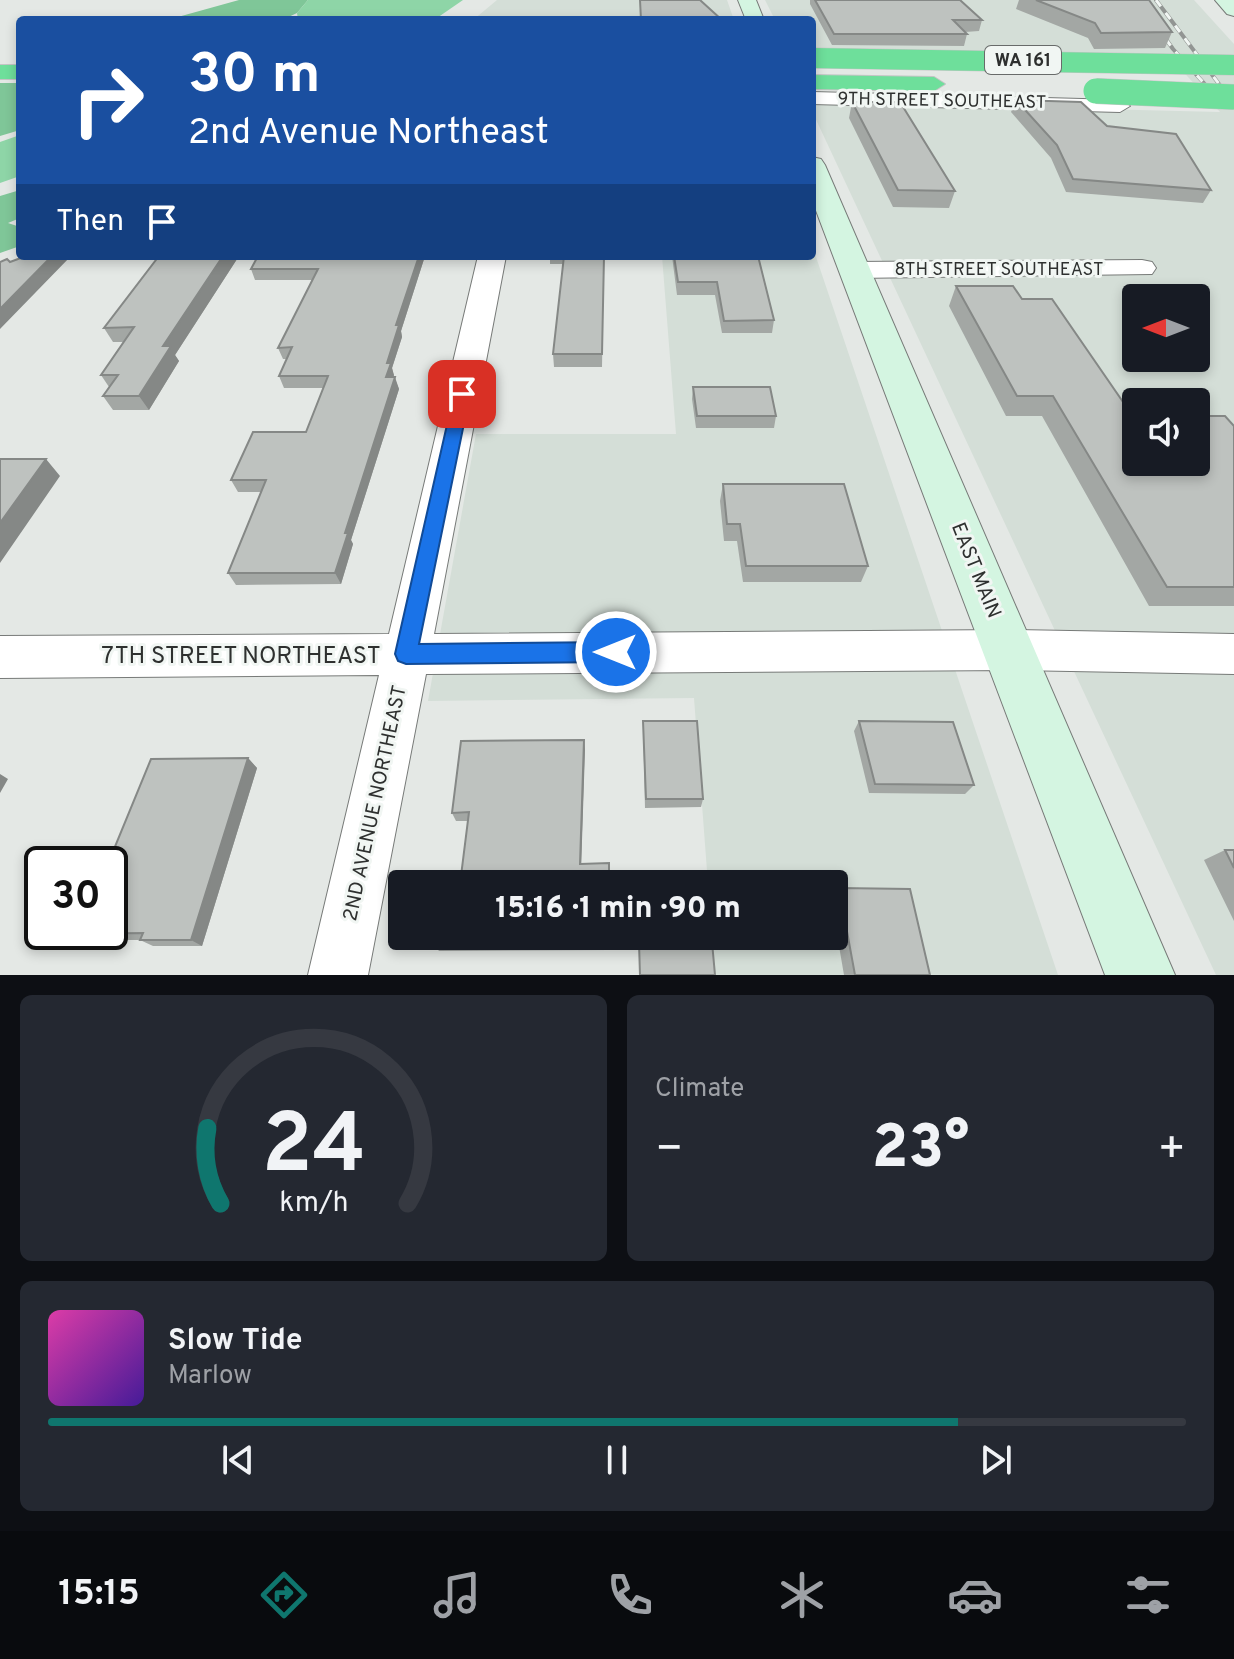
<!DOCTYPE html>
<meta charset="utf-8">
<style>
body{margin:0;font-family:Overpass,sans-serif;background:#242831;color:#f1f3f6;height:100vh;display:flex;flex-direction:column;font-size:30px;white-space:nowrap}
*{box-sizing:border-box;margin:0}
p{font-size:26px;color:#9ea1a6}
.icon{flex:none;width:44px;height:44px;fill:none;stroke:currentColor;stroke-width:2;stroke-linecap:round;stroke-linejoin:round}
.map{position:relative;height:975px;overflow:hidden}
.side{display:flex;flex-direction:column;gap:20px;padding:20px;background:#0d0f14;flex:1}
.side>*{flex:none}
.banner{position:absolute;left:16px;top:16px;width:800px;height:244px;border-radius:8px;box-shadow:0 4px 12px #0003;background:#1a4fa0;color:#fff;overflow:hidden}
.needle{width:52px;rotate:270deg}
.fabs{position:absolute;left:1122px;top:284px;display:grid;gap:16px}
.fabs a{display:grid;place-items:center;width:88px;height:88px;border-radius:8px;background:#171b24;box-shadow:0 4px 12px #0003;font-size:40px}
.speed{position:absolute;left:24px;top:846px;display:flex;gap:16px;font-size:40px;font-weight:700;text-align:center}
.speed>*{display:grid;place-content:center;width:104px;height:104px;border-radius:50%;background:#171b24;box-shadow:0 4px 12px #0003;line-height:1}
.speed .limit{border:4px solid #111;border-radius:12px;background:#fff;color:#111}
.pin{position:absolute;display:grid;place-items:center;width:68px;height:68px;color:#fff;margin:-34px;border-radius:16px;box-shadow:0 4px 12px #0006}
.me{position:absolute;width:88px;margin:-44px;rotate:270deg;stroke-linejoin:round;filter:drop-shadow(0 0 6px #0008)}
.turn{display:flex;align-items:center;gap:28px;height:168px;padding:0 40px;font-size:36px}
.turn .icon{width:104px;height:104px;stroke-width:2.5}
.turn b{display:block;font-size:56px;line-height:68px}
.then{display:flex;align-items:center;height:76px;padding:0 40px;background:#0003;gap:16px;font-size:30px}
.big{font-size:60px;font-weight:800;line-height:1.1}
.side .card{flex:1;display:flex;flex-direction:column;justify-content:center;gap:12px;min-width:0;padding:0 28px;border-radius:12px;background:#242831}
.side .dial{align-items:center;gap:0}
.dial svg{height:208px;overflow:visible;fill:none;stroke:#363941;stroke-width:7;stroke-linecap:round;text-anchor:middle}
.dial text{fill:#f1f3f6;stroke:none}
.song{display:flex;align-items:center;gap:24px}
.cover{width:96px;height:96px;border-radius:12px;background:linear-gradient(135deg,hsl(320 70% 55%),hsl(260 70% 35%))}
.played{height:8px;border-radius:4px;background:linear-gradient(90deg,#0f766e 80%,#363941 80%)}
.keys{display:flex;justify-content:space-around;direction:ltr}
.heat{display:flex;justify-content:space-between;align-items:center;font-size:44px;direction:ltr}
.side .tiles{flex:1;display:grid;gap:20px;grid-template-columns:1fr 1fr}
.card:last-child{grid-column:span 2}
.trip{position:absolute;left:388px;top:870px;width:460px;height:80px;border-radius:8px;background:#171b24;box-shadow:0 4px 12px #0003;font-weight:800;line-height:80px;text-align:center}
.tab-bar{display:flex;height:128px;justify-content:space-around;align-items:center;background:#090b0e;color:#9ea1a6}
.tab-bar .icon{width:56px;height:56px}
.tab-bar .selected{color:#0f766e}
.tab-bar b{font-size:36px;color:#f1f3f6}
.map>svg:first-child{display:block}
.built{fill:#d4ded7;fill-rule:evenodd}
.forest{fill:#7fc698}
.water{fill:#8ed5a7}
.lines{fill:none;stroke-linecap:round;stroke-linejoin:round}
.minor-casing{stroke:#777a78;stroke-width:2}
.secondary-casing{stroke:#777a78;stroke-width:2}
.motorway-casing{stroke:#c4c5c5;stroke-width:2}
.minor{fill:#fff;fill-rule:evenodd}
.secondary{fill:#d4f5e1;fill-rule:evenodd}
.motorway{fill:#6edf9b;fill-rule:evenodd}
.rail-casing{stroke:#929593;stroke-width:4}
.rail{stroke:#f1f6f3;stroke-width:3;stroke-dasharray:8;stroke-linecap:butt}
.motorway-bridge-far1-casing{stroke:#c4c5c5;stroke-width:21;stroke-linecap:butt}
.motorway-bridge-casing{stroke:#c4c5c5;stroke-width:26;stroke-linecap:butt}
.motorway-bridge-far1{stroke:#6edf9b;stroke-width:20}
.motorway-bridge{stroke:#6edf9b;stroke-width:25}
.wall{fill:#a3a7a4}
.shaded-wall{fill:#858886}
.building{fill:#bec2bf;stroke:#858886;stroke-width:2}
.route{fill:#1a73e8;stroke:#114b97;stroke-width:2}
.labels{text-anchor:middle;stroke-width:6;stroke-linejoin:round;paint-order:stroke}
.shield{fill:#f1f6f3;stroke:#686b6a;stroke-width:2}
.shield-label{font-size:18px;font-weight:bold;fill:#2e302f}
.far-street-label{font-size:18px;fill:#2e302f;stroke:#f1f6f3}
.street-label{font-size:20px;fill:#2e302f;stroke:#f1f6f3}
.near-street-label{font-size:24px;fill:#2e302f;stroke:#f1f6f3}
</style>
<div class="map">
<svg width="1234" height="975" viewBox="0 0 1234 975">
<rect width="100%" height="100%" fill="#e4e8e5"/>
<path class="built" d="M497,0H727L734,20H473Z
M765,0H1194L1234,44V975H1216L812,111V102L1220,112L1167,54L812,50V20H775ZM1136,298H1196V358H1136ZM1136,402H1196V462H1136Z
M812,245L1058,975H714L711,936H834V884H708L694,698L428,701L476,434H676L662,256H812Z"/>
<path class="forest" d="M239,0H308L297,13L282,20H167Z
M0,83H20V130L0,136Z
M20,190V218L8,223L20,227V246L0,253V196Z"/>
<path class="water" d="M308,0H463L434,20H298L297,13Z
M20,135V176L0,183V142Z"/>
<g class="lines">
<g class="minor-casing">
<path id="minor" d="M812,92L1120,100L1130,106L1120,112L812,104Z
M478,256H506L434,634L1009,630L1234,634V674L1009,670L426,674L368,975H308L379,675L0,678V636L389,634Z
M1142,260L1152,262L1156,268L1152,274L855,278L845,276L841,270L845,264L855,262Z"/>
</g>
<g class="secondary-casing">
<path id="secondary" d="M738,0H756L764,20H746Z
M1215,0H1234V16L1227,14Z
M812,157L821,159L825,165L1175,975H1105L812,200Z"/>
</g>
<g class="motorway-casing">
<path id="motorway" d="M0,65H20V79H0Z
M812,75L934,77L945,84L934,91L812,89Z"/>
</g>
<use href="#minor" class="minor"/>
<use href="#secondary" class="secondary"/>
<use href="#motorway" class="motorway"/>
<g class="rail-casing">
<path id="rail" d="M1138,0L1173,49L1212,92
M1156,0L1234,104"/>
</g>
<use href="#rail" class="rail"/>
<g class="motorway-bridge-far1-casing">
<path id="motorway-bridge-far1" d="M812,58L1234,65"/>
</g>
<g class="motorway-bridge-casing">
<path id="motorway-bridge" d="M1096,91L1234,97"/>
</g>
<use href="#motorway-bridge-far1" class="motorway-bridge-far1"/>
<use href="#motorway-bridge" class="motorway-bridge"/>
</g>
<path class="wall" d="M810,0H960L982,20L979,31L965,32L967,34L964,46L832,45L810,4Z
M1019,0H1149L1172,32L1165,48L1094,49L1088,38L1016,9Z
M1016,100L1107,126L1211,190L1203,203L1066,192L1051,158L1011,112Z
M852,102L955,191L949,208L893,207L849,118Z
M159,256H239L175,355L179,361L149,410H113L103,396L109,387L101,375L123,342H113L104,328Z
M425,256L401,331L402,337L392,368L394,377L399,389L351,540L353,544L341,584L236,585L228,573L262,492H238L231,480L306,432L323,388H284L279,376L287,359H283L278,348L312,280H255L251,269Z
M550,256H604L602,367H554L553,354L563,264H550Z
M672,256H758L774,320L772,333H722L715,295H677Z
M956,286L1022,299L1132,415L1234,426V606H1149L1042,416H1006L949,306Z
M693,387L776,416L774,428H696L692,399Z
M723,484L868,566L861,582H743L737,541H724L720,501Z
M643,721L703,799L701,807L645,808Z
M859,721L974,785L965,794L869,793L854,731Z
M584,740L585,750L468,821H456L452,813Z
M248,758L257,768L202,946H153L140,940H84L69,934L112,854Z
M1225,850H1234V921L1204,860Z
M839,888L930,975H844L834,917V894Z
M609,936V950L439,951L434,945Z"/>
<path class="shaded-wall" d="M52,256H71L0,329V309Z
M223,256H239L175,355L179,361L149,410L139,396L163,346Z
M419,256H425L401,331L402,337L392,368L394,375L390,389L386,377L387,363L396,325Z
M395,377L399,389L351,540L353,544L341,584L335,573L345,533Z
M46,459L60,476L0,563V523Z
M584,740L585,750L581,871L580,864Z
M248,758L257,768L202,946L191,940Z
M0,774L8,779L0,793Z"/>
<path class="building" d="M640,0H700L722,20H641Z
M815,0H960L982,20H953L967,34H834Z
M1036,0H1149L1172,32L1101,33L1095,23Z
M1016,100L1081,102L1107,126L1176,134L1211,190L1073,179L1057,145Z
M852,102H900L955,191L898,190Z
M26,256H52L0,309V262L7,259L10,262Z
M159,256H223L163,346H171L139,396H103L118,375H101L134,327L104,328Z
M258,256H419L396,325H399L387,363H391L386,377H395L345,533H348L335,573H228L266,480H231L253,432H306L328,376H279L292,347L278,348L318,269H251Z
M564,256H604L602,354H553Z
M674,256H758L774,320L724,321L717,282H678Z
M956,286H1013L1022,299H1052L1132,415H1136V462H1196V416H1225L1234,426V587H1167L1053,396H1017Z
M693,387H770L776,416H697Z
M0,459H46L0,523Z
M723,484H844L868,566H746L740,524H727Z
M643,721H697L703,799H646Z
M859,721L953,722L974,785L875,784Z
M584,740L580,864L609,863V884H460L469,812L452,813L461,741Z
M248,758L191,940H140L143,933L69,934L70,932H110V864H100L104,854H112L151,759Z
M1225,850H1234V868Z
M839,888L910,889L930,975H855Z
M435,936H608V944L434,945Z
M712,942L715,975H640L639,943Z"/>
<path class="route" d="M462,389L470,394L419,644L616,642L624,645L627,652L624,659L616,662L406,664L398,661L395,654L454,394Z"/>
<g class="labels">
<rect class="shield" x="985" y="46" width="76" height="28" rx="6"/>
<g class="shield-label">
<text x="1023" y="66">WA 161</text>
</g>
<g class="far-street-label">
<text transform="translate(942 100) rotate(1)" y="6">9TH STREET SOUTHEAST</text>
<text x="999" y="275">8TH STREET SOUTHEAST</text>
</g>
<g class="street-label">
<text transform="translate(977 570) rotate(68)" y="7">EAST MAIN</text>
<text transform="translate(374 803) rotate(-78)" y="7">2ND AVENUE NORTHEAST</text>
</g>
<g class="near-street-label">
<text x="241" y="663">7TH STREET NORTHEAST</text>
</g>
</g>
</svg>
<div class="fabs">
<a><svg class="needle" viewBox="-14 -14 28 28"><path d="M0-13l5 13h-10z" fill="#e53935"/><path d="M0 13l5-13h-10z" fill="#9ea1a6"/></svg></a>
<a><svg class="icon" aria-label="sound" viewBox="0 0 24 24"><path d="M4 9h4l5-4v14l-5-4H4zM17 9q2 3 0 6"/></svg></a>
</div>
<div class="speed"><div class="limit">30</div></div>
<div class="pin" style="left:462px;top:394px;background:#d93025"><svg class="icon" aria-label="arrive" viewBox="0 0 24 24"><path d="M6 21V4h12l-3 4 3 4H6"/></svg></div>
<svg class="me" style="left:616px;top:652px" viewBox="-20 -20 40 40"><circle r="17" fill="#1a73e8" stroke="#fff" stroke-width="3"/><path d="M0-11L8 9 0 5-8 9z" fill="#fff"/></svg>
<div class="trip">15:16 · 1 min · 90 m</div>
<div class="banner">
<div class="turn"><svg class="icon" aria-label="right" viewBox="0 0 24 24"><path d="M7 20v-9h11M14 6l5 5-5 5"/></svg><div><b>30 m</b>2nd Avenue Northeast</div></div>
<div class="then">Then<svg class="icon" aria-label="arrive" viewBox="0 0 24 24"><path d="M6 21V4h12l-3 4 3 4H6"/></svg></div>
</div>
</div>
<section class="side">
<div class="tiles">
<div class="card dial"><svg viewBox="0 0 100 80">
<path d="M14 69A42 42 0 1 1 86 69"/>
<path d="M14 69A42 42 0 0 1 9 40" stroke="#0f766e"/>
<text x="50" y="56" font-size="32" font-weight="700">24</text>
<text x="50" y="72" font-size="11">km/h</text>
</svg></div>
<div class="card"><p>Climate</p>
<div class="heat"><a>−</a><b class="big">23°</b><a>+</a></div>
</div>
<div class="card">
<div class="song"><i class="cover"></i><div><b>Slow Tide</b><p>Marlow</p></div></div>
<div class="played"></div>
<div class="keys"><svg class="icon" aria-label="previous" viewBox="0 0 24 24"><path d="M18 5L8 12l10 7zM5 5v14"/></svg><svg class="icon" aria-label="pause" viewBox="0 0 24 24"><path d="M8 5v14M16 5v14"/></svg><svg class="icon" aria-label="next" viewBox="0 0 24 24"><path d="M6 5l10 7-10 7zM19 5v14"/></svg></div>
</div>
</div>
</section>
<nav class="tab-bar">
<b>15:15</b>
<svg class="icon selected" aria-label="directions" viewBox="0 0 24 24"><path d="M12 3l9 9-9 9-9-9zM9 14v-3h6M13 9l2 2-2 2"/></svg>
<svg class="icon" aria-label="music" viewBox="0 0 24 24"><path d="M9 18V5l10-2v13"/><circle cx="6" cy="18" r="3"/><circle cx="16" cy="16" r="3"/></svg>
<svg class="icon" aria-label="phone" viewBox="0 0 24 24"><path d="M5 4h4l2 5-3 2q2 4 5 5l2-3 5 2v4C11 20 4 13 5 4z"/></svg>
<svg class="icon" aria-label="climate" viewBox="0 0 24 24"><path d="M12 3v18M4 7l16 10M4 17L20 7"/></svg>
<svg class="icon" aria-label="car" viewBox="0 0 24 24"><path d="M5 17H2v-5l4-1 3-4h7l3 4 3 1v5h-3M9 17h6M6 11h13"/><circle cx="7" cy="17" r="2"/><circle cx="17" cy="17" r="2"/></svg>
<svg class="icon" aria-label="filters" viewBox="0 0 24 24"><path d="M4 7h16M4 17h16"/><circle cx="9" cy="7" r="2"/><circle cx="15" cy="17" r="2"/></svg>
</nav>
